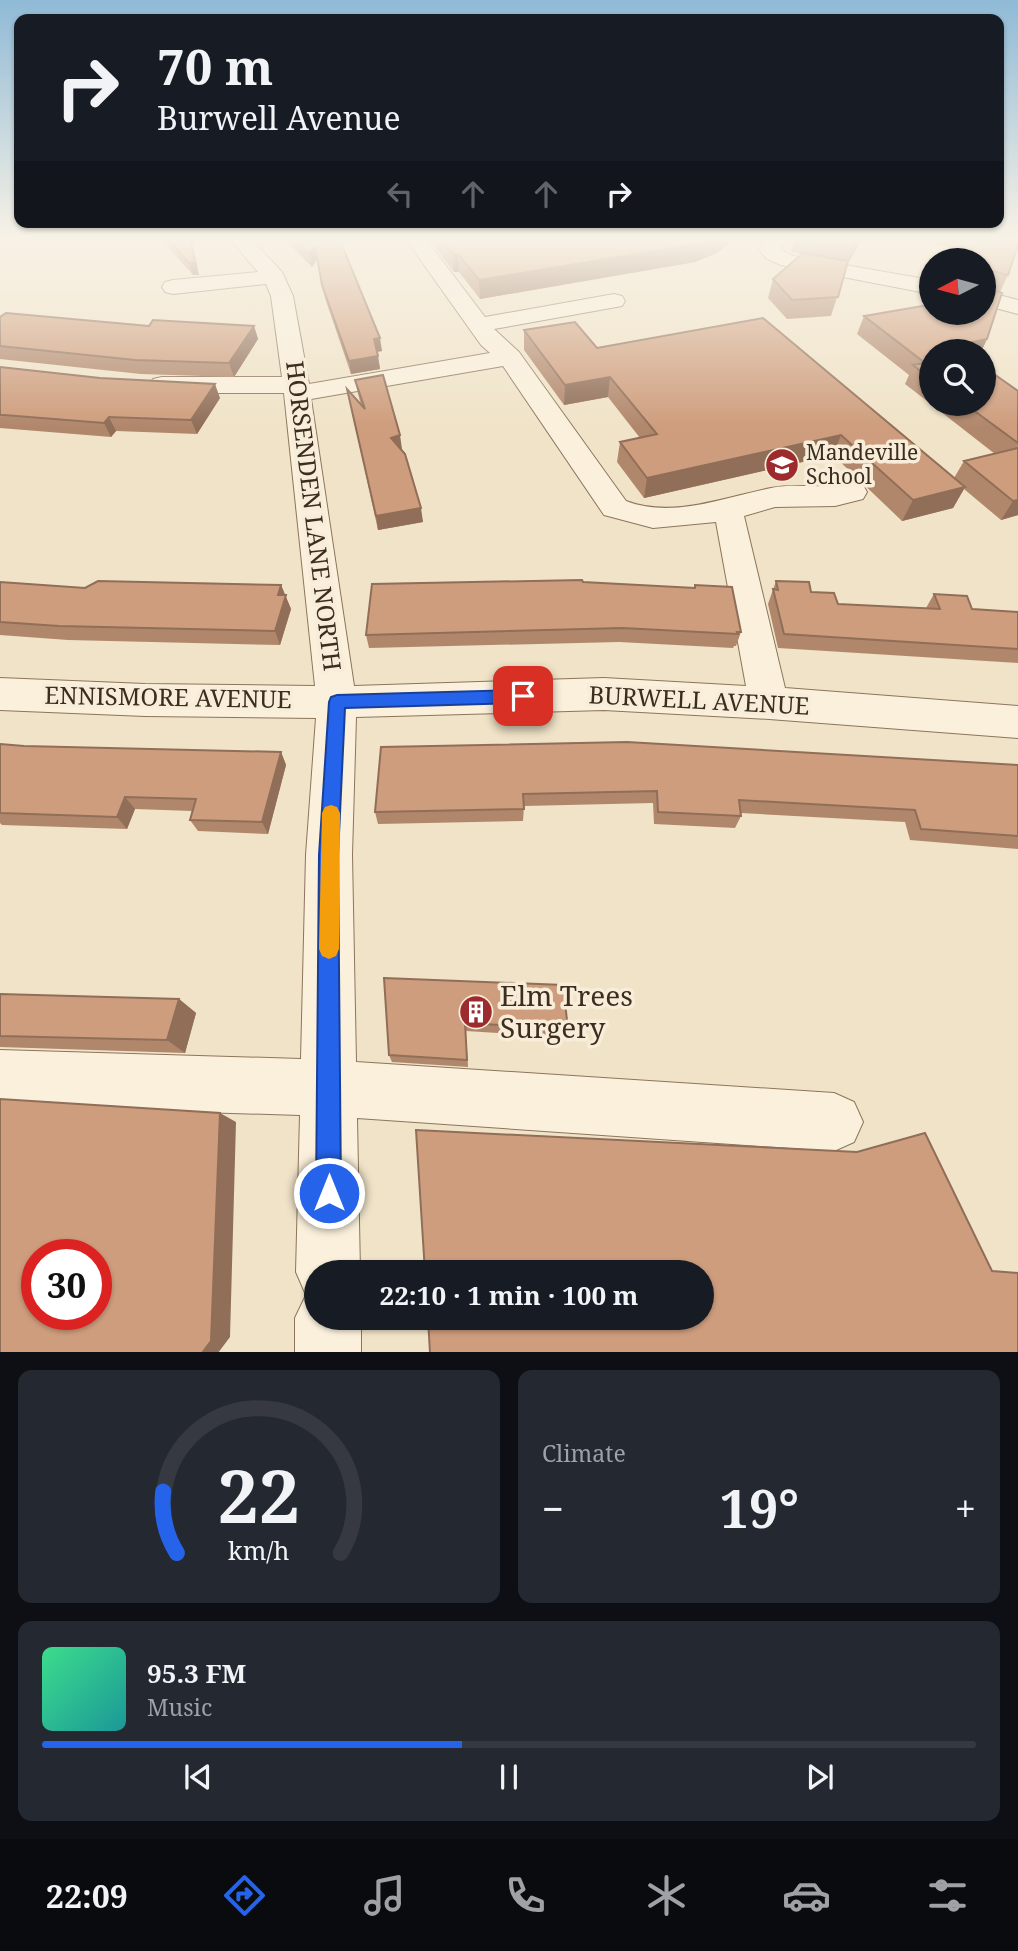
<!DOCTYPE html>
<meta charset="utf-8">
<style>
body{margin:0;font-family:"Noto Serif",serif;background:#242831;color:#f1f3f6;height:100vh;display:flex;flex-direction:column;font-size:26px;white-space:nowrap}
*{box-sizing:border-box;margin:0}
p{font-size:23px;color:#9ea1a6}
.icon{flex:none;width:38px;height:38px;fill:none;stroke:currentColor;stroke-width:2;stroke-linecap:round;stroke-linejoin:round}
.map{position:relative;height:1352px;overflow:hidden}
.details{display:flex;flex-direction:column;gap:18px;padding:18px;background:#0d0f14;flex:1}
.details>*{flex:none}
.guide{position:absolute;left:14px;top:14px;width:990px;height:214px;border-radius:14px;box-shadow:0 2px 5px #0004;background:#171b24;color:#f1f3f6;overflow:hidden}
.needle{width:46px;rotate:264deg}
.controls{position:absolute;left:919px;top:248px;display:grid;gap:14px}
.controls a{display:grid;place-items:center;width:77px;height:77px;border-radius:50%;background:#171b24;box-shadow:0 2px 5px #0004;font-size:35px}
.speed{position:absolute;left:21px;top:1239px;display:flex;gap:14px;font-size:35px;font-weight:700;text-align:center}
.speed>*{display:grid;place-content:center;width:91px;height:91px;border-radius:50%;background:#171b24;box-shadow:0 2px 5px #0004;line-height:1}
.speed .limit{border:10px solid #d22;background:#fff;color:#111}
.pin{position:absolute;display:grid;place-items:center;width:60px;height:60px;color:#fff;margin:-30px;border-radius:14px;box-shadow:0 4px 10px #0006}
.me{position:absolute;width:77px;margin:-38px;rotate:0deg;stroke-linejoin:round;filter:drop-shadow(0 0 5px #0008)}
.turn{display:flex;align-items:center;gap:24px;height:147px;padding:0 28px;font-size:32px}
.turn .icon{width:91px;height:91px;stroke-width:2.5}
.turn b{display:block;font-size:49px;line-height:60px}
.lanes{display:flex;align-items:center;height:66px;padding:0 28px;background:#0003;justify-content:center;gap:35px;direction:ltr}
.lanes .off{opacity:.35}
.big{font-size:52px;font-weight:700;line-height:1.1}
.details .widget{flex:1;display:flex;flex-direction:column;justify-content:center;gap:10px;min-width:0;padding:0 24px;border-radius:14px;background:#242831}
.details .dial{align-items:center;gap:0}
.dial svg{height:182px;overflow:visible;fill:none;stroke:#363941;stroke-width:7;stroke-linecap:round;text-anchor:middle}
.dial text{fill:#f1f3f6;stroke:none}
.song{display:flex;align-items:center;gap:21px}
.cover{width:84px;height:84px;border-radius:10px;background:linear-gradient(135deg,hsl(150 70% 55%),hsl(180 70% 35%))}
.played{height:7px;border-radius:4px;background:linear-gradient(90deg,#2563eb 45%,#363941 45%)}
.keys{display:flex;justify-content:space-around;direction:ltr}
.heat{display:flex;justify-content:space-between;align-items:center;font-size:38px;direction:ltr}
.details .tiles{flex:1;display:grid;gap:18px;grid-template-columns:1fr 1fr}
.widget:last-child{grid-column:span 2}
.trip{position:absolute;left:304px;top:1260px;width:410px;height:70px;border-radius:35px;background:#171b24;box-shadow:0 2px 5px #0004;font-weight:700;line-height:70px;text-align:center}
.tab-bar{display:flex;height:112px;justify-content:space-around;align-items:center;background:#090b0e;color:#9ea1a6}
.tab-bar .icon{width:49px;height:49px}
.tab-bar .current{color:#2563eb}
.tab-bar b{font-size:32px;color:#f1f3f6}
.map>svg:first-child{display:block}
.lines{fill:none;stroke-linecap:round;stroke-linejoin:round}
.minor-casing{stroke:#8c755c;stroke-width:2}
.minor{fill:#faf0dc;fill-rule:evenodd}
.wall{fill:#b1876c}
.shaded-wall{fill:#906e58}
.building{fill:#ce9d7d;stroke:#906e58;stroke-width:2;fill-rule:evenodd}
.route{fill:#2563eb;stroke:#184099;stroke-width:2}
.slow{fill:#f59e0b}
.labels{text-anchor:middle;stroke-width:7;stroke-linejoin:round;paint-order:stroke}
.far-poi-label{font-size:21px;fill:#3c2d20;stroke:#f7edd8;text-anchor:start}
.street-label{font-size:24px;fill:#3c2d20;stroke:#f7edd8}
.near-poi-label{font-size:28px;fill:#3c2d20;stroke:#f7edd8;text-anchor:start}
</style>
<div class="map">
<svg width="1018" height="1353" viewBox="0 0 1018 1353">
<rect width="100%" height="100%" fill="#f0e3c8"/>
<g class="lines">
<g class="minor-casing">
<path id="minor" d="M229,238H250L282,272L293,296L309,384L490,353L481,345L405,238H425L485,317L614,294L622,296L625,301L622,306L494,329L519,352L626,501C673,519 725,497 771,488C790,484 811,487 831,486C843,486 851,482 863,485L867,492L863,499L835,506L775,507L744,516L785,688L1018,706V738L769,719L604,710L356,717L352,855L356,1062L834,1093L854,1102L863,1122L854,1142L834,1151L357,1118L360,1272H317V1318H361V1353H295V1318L306,1295L296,1272L300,1115L0,1106V1050L301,1059L306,855L316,718L145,716L0,710V678L145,684L315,686L284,393H162L153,391L149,385L153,379L162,377H282L271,296L266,284L173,294L165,292L162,287L165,282L173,280L258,272ZM503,366L604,515L653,528L716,522L746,686L604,678L354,686L311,399Z
M768,238H790L780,249L793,256L931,280V294L781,265L767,259L758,249Z
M984,291L1018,300V314L984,305Z"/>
</g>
<use href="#minor" class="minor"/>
</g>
<path class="wall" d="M160,238H191L199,275H193Z
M283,238H339L382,351L377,352L380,369L351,374L325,298L317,259L312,267Z
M428,238H736L717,253L695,262L480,299L459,272H454Z
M795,238H863L848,263L831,316L787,319L768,298L773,279L802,254L791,252Z
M925,238H1018L1008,275L1000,292L987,339L981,352H931V404L905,384L909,375L857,334L864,316L984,313L961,249L933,244L934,240Z
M0,317L149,326H254L258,339L234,377L141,374L0,359Z
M763,318L954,478L964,461L995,454L931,404H984L1018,391V515L1001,520L964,489L953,508L902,521L833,455L644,498L617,462L620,442L640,438L608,397L564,405L524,350V330L597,348Z
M0,367L220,398L197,434L116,431L111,437L0,428Z
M355,380L402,449L423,522L378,530L347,389L361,405L358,394Z
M776,581L811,592L838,604L926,608L934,594L972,609L1018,612V663L778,648L768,604Z
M0,582L85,588L281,585L291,609L280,645L68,640L0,635Z
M583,582L694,588L695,585L741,632L736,646H734L733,648L619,642L369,648L366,635Z
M0,744L24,746L281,752L286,765L268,834L198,831L190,820L192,811L135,809L127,829L2,825L0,823Z
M381,747L1018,765V849L910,840L905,822L741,813V816L735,828L654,824L653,803L524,806L523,821L378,824L375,812Z
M384,978L568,1029L566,1037L466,1031L468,1067L392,1062L389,1055Z
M0,994L179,999L196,1013L185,1053L0,1047Z"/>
<path class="shaded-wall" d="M190,238H191L199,275H193L189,263Z
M714,238H736L717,253L695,262L480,299L479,280Z
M858,238H863L848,263L853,246Z
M315,246L317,259L312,267L309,254Z
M453,254H458L459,272H454Z
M254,326L258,339L234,377L229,363Z
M380,338L382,351L375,352L374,339Z
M987,339L981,352H950L953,346Z
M378,356L380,369L351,374L349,361Z
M610,377L608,397L564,405L565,385Z
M215,384L220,398L197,434L191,420Z
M109,417L116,431L111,437L104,423Z
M400,435L402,449L393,452L391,438Z
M841,435L833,455L644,498L647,478Z
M965,487L953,508L902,521L913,500Z
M1018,500V515L1001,520L1013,501Z
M421,508L423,522L378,530L376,516Z
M281,585L291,609L280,645L275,631L278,595Z
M281,752L286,765L268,834L262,822Z
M125,797L135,809L127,829L117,817Z
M179,999L196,1013L185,1053L167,1040Z
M220,1113L236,1122L230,1337L218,1353H202Z"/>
<path class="building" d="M167,238H190L195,262L189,263Z
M293,238H339L380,338L374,339L378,356L349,361L322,285L315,246L309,254Z
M441,238H714L698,244L479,280L458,254H453Z
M810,238H858L853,246Z
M966,238H1018V245L1008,275L993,271L990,274V289L1002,293L987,339L953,346L961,352H931V379L913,365L925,363L864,316L928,305L931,298V313H984V261H956Z
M803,253L848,261L838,297L792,300L773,279Z
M6,313L149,326L153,320L254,326L229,363L135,360L0,346V317Z
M763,318L965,487L913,500L841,435L647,478L620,442L657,434L610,377L565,385L524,330L575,322L597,348Z
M0,367L100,378L215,384L191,420L109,417L104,423L4,415H0Z
M984,367L1018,391V443L965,404H984Z
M383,375L400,435L391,438L405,454L421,508L376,516L347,389L365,409L355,380Z
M1018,448V500L1013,501L964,461Z
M582,580L583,582L695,588V585L732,587L741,632H737L738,634L622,628L366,635L372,584Z
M98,581L281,585L278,595H286L275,631L59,626L0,622V582L85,588Z
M776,581L809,582L811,592L834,593L838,604L940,609L934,594L967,596L972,609L1018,612V649L784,634L773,589L778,590Z
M627,742L1018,765V836L921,829L915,810L739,800L741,816L658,812L657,791L523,794L524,809L375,812L381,747Z
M0,744L24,746L281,752L262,822L190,820L196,799L125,797L117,817L0,813Z
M384,978L563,985L568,1029L465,1023L467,1060L389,1055Z
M0,994L179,999L167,1040L0,1036Z
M0,1099L220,1113L211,1341L202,1353H0ZM37,1255H96V1314H37Z
M416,1130L857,1152L925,1133L992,1271L1018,1273V1353H430L428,1318H702V1272H425Z"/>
<linearGradient id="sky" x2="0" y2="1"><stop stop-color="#8fbad6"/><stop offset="0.56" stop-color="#f8f2e6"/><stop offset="1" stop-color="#f8f2e6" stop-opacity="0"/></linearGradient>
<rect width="1018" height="427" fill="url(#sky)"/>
<path class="route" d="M523,690L531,696L523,703L345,708L338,855L341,1193L337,1202L329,1206L320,1202L316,1193L319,855L329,702L331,697L337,695Z"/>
<path class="slow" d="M331,805L337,807L340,813L339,949L336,956L329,959L322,956L319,949L322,813L325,807Z"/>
<defs>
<g id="school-disc" transform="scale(1.75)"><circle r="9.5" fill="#9d2b2d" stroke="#f7edd8"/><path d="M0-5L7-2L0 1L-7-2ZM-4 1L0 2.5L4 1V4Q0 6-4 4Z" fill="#fff"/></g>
<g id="building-disc" transform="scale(1.75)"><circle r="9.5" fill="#9d2b2d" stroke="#f7edd8"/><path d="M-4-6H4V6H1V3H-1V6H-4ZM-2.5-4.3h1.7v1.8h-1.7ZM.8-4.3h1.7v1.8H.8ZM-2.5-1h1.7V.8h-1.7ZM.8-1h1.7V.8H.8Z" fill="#fff"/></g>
</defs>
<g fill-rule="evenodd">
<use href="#school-disc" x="782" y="465"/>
<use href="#building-disc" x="476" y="1012"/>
</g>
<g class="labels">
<g class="far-poi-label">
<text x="806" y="460">Mandeville<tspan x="806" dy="24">School</tspan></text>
</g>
<g class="street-label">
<text transform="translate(313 516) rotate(83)" y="8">HORSENDEN LANE NORTH</text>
<text transform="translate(168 698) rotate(1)" y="8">ENNISMORE AVENUE</text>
<text transform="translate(699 701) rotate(3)" y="8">BURWELL AVENUE</text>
</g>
<g class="near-poi-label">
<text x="500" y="1006">Elm Trees<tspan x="500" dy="32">Surgery</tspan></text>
</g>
</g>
</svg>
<div class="controls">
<a><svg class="needle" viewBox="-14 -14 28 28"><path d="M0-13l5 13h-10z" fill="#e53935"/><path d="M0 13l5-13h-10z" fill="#9ea1a6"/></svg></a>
<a><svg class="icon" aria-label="search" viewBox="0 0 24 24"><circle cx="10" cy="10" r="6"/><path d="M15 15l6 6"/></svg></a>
</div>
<div class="speed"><div class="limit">30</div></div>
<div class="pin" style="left:523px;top:696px;background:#d93025"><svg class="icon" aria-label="arrive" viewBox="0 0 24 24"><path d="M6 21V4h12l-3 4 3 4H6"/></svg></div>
<svg class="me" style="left:329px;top:1193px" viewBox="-20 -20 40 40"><circle r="17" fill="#2563eb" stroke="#fff" stroke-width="3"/><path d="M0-11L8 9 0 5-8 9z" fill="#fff"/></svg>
<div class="trip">22:10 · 1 min · 100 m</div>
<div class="guide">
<div class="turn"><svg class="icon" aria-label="right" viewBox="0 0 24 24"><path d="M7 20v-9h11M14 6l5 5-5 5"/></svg><div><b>70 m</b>Burwell Avenue</div></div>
<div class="lanes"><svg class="icon off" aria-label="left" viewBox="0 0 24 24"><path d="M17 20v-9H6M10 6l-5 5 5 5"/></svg><svg class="icon off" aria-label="ahead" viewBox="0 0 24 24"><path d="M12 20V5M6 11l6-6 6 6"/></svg><svg class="icon off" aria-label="ahead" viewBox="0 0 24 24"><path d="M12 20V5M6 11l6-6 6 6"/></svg><svg class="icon" aria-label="right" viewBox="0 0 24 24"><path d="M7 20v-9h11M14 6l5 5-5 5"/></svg></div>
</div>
</div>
<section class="details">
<div class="tiles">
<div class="widget dial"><svg viewBox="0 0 100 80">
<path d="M14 69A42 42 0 1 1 86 69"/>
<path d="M14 69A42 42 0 0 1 8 42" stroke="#2563eb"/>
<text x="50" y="56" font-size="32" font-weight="700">22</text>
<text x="50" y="72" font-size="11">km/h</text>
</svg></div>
<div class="widget"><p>Climate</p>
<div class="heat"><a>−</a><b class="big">19°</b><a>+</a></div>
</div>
<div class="widget">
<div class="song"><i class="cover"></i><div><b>95.3 FM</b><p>Music</p></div></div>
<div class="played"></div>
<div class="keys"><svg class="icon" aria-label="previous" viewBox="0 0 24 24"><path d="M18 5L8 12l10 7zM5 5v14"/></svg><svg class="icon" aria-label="pause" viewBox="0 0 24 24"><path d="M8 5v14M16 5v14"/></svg><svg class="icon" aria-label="next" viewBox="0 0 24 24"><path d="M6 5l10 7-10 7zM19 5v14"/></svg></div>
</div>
</div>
</section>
<nav class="tab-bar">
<b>22:09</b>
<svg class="icon current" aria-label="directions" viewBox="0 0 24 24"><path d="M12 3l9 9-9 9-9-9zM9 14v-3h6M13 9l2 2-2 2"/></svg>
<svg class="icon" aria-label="music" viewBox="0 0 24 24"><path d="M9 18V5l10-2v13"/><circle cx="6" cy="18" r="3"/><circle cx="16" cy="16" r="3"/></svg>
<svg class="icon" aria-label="phone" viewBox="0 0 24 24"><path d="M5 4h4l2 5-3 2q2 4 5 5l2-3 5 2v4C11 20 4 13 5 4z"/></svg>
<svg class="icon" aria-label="climate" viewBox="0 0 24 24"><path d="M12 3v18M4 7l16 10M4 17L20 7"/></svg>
<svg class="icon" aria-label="car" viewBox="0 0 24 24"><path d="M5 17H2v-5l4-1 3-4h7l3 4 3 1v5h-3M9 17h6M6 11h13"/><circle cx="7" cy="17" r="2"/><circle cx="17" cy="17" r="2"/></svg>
<svg class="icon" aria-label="filters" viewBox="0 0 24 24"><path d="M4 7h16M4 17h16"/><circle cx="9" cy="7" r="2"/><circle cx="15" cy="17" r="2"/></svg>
</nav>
